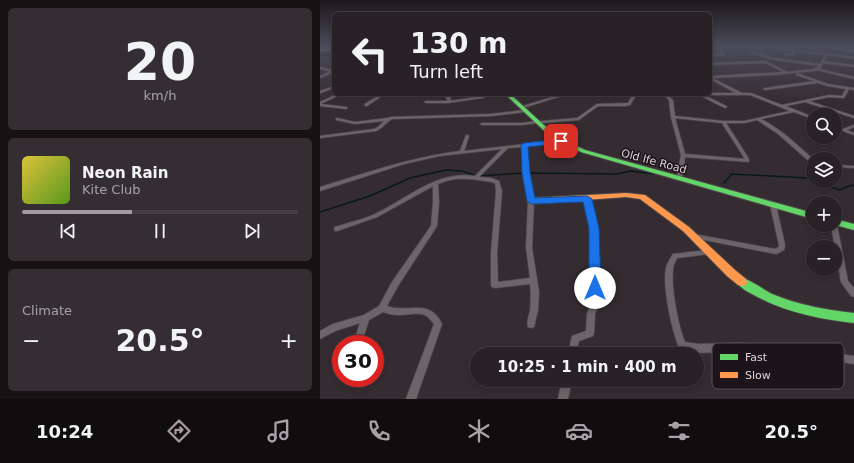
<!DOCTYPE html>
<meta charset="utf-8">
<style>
body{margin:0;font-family:"DejaVu Sans",sans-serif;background:#342e32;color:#f1f3f6;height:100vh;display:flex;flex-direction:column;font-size:15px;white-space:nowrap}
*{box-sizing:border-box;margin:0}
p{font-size:13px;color:#a5a3a7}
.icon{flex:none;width:22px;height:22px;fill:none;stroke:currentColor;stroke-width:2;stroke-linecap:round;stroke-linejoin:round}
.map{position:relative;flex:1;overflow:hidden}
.details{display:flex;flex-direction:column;gap:8px;padding:8px;background:#161214;width:320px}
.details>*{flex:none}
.guide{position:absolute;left:12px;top:12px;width:380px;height:84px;border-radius:6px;box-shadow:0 2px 6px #0003,0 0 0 1px #443e42;background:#282125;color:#f1f3f6;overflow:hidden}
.tools{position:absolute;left:486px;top:108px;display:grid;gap:8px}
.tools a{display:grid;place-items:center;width:36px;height:36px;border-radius:50%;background:#282125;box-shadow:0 2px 6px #0003,0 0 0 1px #443e42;font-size:20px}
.speed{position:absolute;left:12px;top:335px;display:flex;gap:8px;font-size:20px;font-weight:700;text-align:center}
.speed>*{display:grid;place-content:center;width:52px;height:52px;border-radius:50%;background:#282125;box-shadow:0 2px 6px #0003,0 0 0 1px #443e42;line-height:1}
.speed .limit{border:6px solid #d22;background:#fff;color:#111}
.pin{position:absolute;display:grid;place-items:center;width:34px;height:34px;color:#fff;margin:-17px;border-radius:8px;box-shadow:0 2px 6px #0006}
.me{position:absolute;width:44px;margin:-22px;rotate:0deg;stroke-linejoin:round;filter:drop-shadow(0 0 3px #0008)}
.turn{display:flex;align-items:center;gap:14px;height:84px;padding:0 12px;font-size:18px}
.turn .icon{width:52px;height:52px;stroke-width:2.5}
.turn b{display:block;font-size:28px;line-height:34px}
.big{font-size:30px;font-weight:600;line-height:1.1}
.details .card{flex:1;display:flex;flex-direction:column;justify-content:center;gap:6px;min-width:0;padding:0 14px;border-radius:6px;background:#342e32}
.details .dial{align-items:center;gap:0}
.dial b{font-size:52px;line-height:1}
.song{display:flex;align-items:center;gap:12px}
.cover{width:48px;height:48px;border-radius:6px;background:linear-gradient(135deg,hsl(50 70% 55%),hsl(90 70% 35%))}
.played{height:4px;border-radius:2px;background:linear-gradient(90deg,#a4999f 40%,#443e42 40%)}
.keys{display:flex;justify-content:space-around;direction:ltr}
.heat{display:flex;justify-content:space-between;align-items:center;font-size:22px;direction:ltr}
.trip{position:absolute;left:150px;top:347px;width:234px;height:40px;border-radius:20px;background:#282125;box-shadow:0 2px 6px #0003,0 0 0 1px #443e42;font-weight:600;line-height:40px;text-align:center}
.tab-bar{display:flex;height:64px;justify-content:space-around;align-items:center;background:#100d0f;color:#a5a3a7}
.tab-bar .icon{width:28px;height:28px}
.tab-bar .active{color:#a4999f}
.tab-bar b{font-size:18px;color:#f1f3f6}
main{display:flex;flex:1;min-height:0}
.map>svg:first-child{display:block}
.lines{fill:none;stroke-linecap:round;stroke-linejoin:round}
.stream{stroke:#091919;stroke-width:1.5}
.river{fill:#091919;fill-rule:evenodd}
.street-casing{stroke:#4f484c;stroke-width:1.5}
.fast-casing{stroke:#4f484c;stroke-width:2}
.slow-casing{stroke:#4f484c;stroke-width:2}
.street{fill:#6c6468;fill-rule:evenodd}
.fast{fill:#63d668;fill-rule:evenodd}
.slow{fill:#ff974d;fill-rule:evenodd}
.route{fill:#1a73e8;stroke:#114b97}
.labels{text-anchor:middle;stroke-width:3;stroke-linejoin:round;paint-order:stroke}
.street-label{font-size:11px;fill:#dfd4da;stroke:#1c1418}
.key{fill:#1c1418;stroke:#564e52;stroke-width:1}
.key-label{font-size:11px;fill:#dfd4da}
</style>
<main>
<section class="details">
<div class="card dial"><b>20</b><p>km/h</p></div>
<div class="card">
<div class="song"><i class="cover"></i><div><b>Neon Rain</b><p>Kite Club</p></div></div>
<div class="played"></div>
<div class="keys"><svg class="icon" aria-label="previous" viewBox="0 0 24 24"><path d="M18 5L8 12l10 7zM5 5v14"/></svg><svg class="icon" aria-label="pause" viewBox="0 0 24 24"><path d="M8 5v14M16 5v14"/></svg><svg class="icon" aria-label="next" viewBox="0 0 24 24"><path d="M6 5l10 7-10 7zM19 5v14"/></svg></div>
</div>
<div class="card"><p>Climate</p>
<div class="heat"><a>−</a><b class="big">20.5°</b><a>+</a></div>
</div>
</section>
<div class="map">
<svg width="534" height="399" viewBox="0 0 534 399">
<rect width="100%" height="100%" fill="#352c31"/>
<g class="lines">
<path class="stream" d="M495,181L520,190L531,185L534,186
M404,183L412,174L487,178L493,180
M0,212L50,196L90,178L126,170L142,171L157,176L206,173L297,174L311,171L334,174"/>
<path class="river" d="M14,53V55L0,56V54Z"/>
<g class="street-casing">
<path id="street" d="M397,46H399L405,56L390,55V53L402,54Z
M412,46H423L443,49L442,50Z
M447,46L534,57V59L507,55L504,61L534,65V67L503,63L500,69L534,77V79L497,70L494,71L455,75L392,78L422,93H431L462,105L509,95L522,96L526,89L507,86L498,83L445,90L443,89L445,88L494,81L476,75V74L477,73L508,84L534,88V90L529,89L524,98L509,97L489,101L534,116V118L485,102L466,106L493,117V119L474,112L441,119C461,129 477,145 493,159V163H491L457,133L437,120L424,123H406L429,159V162L365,157L363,175L360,177L358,176L357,175L361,155L351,117L349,100L342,94H346L353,100L355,116L403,121H424L470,111L430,95H384L406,106L407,107L405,108L383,97L382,96L384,95L379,94H390V93H416L390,79V76L463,72L446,63L390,65V63L446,61L467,72L493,69L498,67L499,66L448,59L442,56L430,53L431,52L444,54L449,57L500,64L505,55L476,51L473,55L465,56L464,54L471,53L473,51L446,48ZM355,118L402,123L425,159L365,154Z
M494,46H503L534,50V52Z
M0,67L14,70V72L0,78V76L10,71L0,69Z
M14,86V88L0,93V91Z
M17,94H22L0,104L26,107H27V109L0,106V102Z
M61,94H65L47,106H45V104Z
M124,94H128L131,99L130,101L163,96L165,97L163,98L128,103H106L104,102L106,101H127V99Z
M242,94H248L206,107L203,106Z
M313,94H317L310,105L305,106H278L259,120L222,123L220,122L222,121L257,118L277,104L308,103Z
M205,110H206V112L171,116L72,119C66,122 63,128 56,131L0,138V136L54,129L58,127L64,121L35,124L16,120V118H17L35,122L68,118L71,117L171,114Z
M216,121L218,122L217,123L202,125H162L160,124L162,123H202Z
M534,125V127L527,130L534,133V135L515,128V126L523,129Z
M146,135H147L149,136L144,151L241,140L243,141L241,142L206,146L208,173L214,201L212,248L219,292L218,310L214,327L211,328L208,327C206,321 209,316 210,311C211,302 211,293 210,284L175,288L172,287L171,285V253L176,191L175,183L171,182C151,179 137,176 118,184L119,202L117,226L78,286L67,306C88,314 109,297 122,324L96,399H86L114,324C111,321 109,317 105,315C97,312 87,315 79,315C73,315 68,314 63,312L49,320L41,344H33L40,323L15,331L0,339V331L13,324L44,315L59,306L72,282L111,226L113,202V186L57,217L17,231H15L14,229L15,227C27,223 41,220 53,215C86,200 116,170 155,176L182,149L119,156L84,164L0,191V187C46,173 92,157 140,151ZM202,147L204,173L208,201L206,248L210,278L178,282L177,253L182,191L179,181L171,178L159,177L188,148Z
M515,165L534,166V168L515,167Z
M267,197L270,199L275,218L278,260L279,304L275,314L274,333L273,336L259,341L256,354H248L252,336L266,331L267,314L271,304L272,260L269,218L264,199Z
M453,203L456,205L465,245L464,250L456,254L374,238H372L371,236L372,234H374L455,249L459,247V245L450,205Z
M515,223L517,225L528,281L534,288V297L531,296L521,282L511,225H515Z
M388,250H390L391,252L390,254L357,258C355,262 353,266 353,270C351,288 358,325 365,342L378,344L421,343L454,345L534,356V364L454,353L421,351L378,353L367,351L359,348C352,330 342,287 346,268C347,263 350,259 353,254Z
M242,380H252L248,399H238Z"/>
</g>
<g class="fast-casing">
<path id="fast" d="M14,48V50L0,51V49Z
M185,94H190L237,137L265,150L493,213V219L261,152L233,139Z
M515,219L534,224V230L515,225Z
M422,278C433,281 442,289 452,294C478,305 506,310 534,313V323C499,319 465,312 434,295C428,292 420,288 417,282L418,279Z"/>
</g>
<g class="slow-casing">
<path id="slow" d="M306,193L325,195L369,227L415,270L426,279L427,282L426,285L422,286L418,285L407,276L363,231L320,199L306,197L211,204L207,201L211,198Z"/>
</g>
<use href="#street" class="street"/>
<use href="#fast" class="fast"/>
<use href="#slow" class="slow"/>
</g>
<linearGradient id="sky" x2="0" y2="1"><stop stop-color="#1d181b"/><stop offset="0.45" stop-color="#4b4b5a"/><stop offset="1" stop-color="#4b4b5a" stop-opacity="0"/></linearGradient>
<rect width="534" height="102" fill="url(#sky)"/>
<path class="route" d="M241,139L245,141L244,143L208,147L210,173L215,198L267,196L272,199L279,228L281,288L280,291L275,293L271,291L269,288V228L263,202L211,204L207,201L202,173L201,145L204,143Z"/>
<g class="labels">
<g class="street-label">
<text transform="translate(334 161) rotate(15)" y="4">Old Ife Road</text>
</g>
</g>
<rect x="392" y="343" width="132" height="46" rx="6" class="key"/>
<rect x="400" y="354" width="18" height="6" fill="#63d668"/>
<rect x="400" y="372" width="18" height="6" fill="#ff974d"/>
<g class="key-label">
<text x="425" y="361">Fast</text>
<text x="425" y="379">Slow</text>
</g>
</svg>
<div class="tools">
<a><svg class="icon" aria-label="search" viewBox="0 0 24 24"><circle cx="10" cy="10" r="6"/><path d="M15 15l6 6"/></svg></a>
<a><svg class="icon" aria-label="layers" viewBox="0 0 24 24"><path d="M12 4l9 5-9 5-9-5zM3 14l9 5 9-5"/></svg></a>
<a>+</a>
<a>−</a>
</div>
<div class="speed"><div class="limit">30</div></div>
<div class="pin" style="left:241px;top:141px;background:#d93025"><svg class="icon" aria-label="arrive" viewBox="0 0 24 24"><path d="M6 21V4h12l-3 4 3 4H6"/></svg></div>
<svg class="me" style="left:275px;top:288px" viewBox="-20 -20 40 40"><circle r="19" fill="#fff"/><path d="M0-13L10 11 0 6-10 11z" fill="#1a73e8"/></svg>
<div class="trip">10:25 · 1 min · 400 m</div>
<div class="guide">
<div class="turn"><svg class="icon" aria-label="left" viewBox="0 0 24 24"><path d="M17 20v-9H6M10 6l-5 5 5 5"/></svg><div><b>130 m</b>Turn left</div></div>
</div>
</div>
</main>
<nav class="tab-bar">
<b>10:24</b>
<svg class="icon active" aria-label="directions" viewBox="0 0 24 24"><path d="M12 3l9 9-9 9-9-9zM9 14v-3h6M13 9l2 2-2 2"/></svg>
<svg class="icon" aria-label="music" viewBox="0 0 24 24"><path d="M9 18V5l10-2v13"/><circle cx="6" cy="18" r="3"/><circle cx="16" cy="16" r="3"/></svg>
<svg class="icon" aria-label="phone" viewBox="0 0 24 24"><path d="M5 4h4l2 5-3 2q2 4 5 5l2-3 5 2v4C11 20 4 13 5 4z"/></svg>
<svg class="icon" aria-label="climate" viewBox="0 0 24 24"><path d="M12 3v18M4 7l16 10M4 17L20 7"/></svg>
<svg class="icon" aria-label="car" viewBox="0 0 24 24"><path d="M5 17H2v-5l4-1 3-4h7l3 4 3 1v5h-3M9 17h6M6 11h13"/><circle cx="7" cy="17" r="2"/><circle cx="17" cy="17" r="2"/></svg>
<svg class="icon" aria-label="filters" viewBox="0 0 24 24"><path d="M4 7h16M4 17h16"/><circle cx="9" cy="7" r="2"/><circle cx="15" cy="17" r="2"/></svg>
<b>20.5°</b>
</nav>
